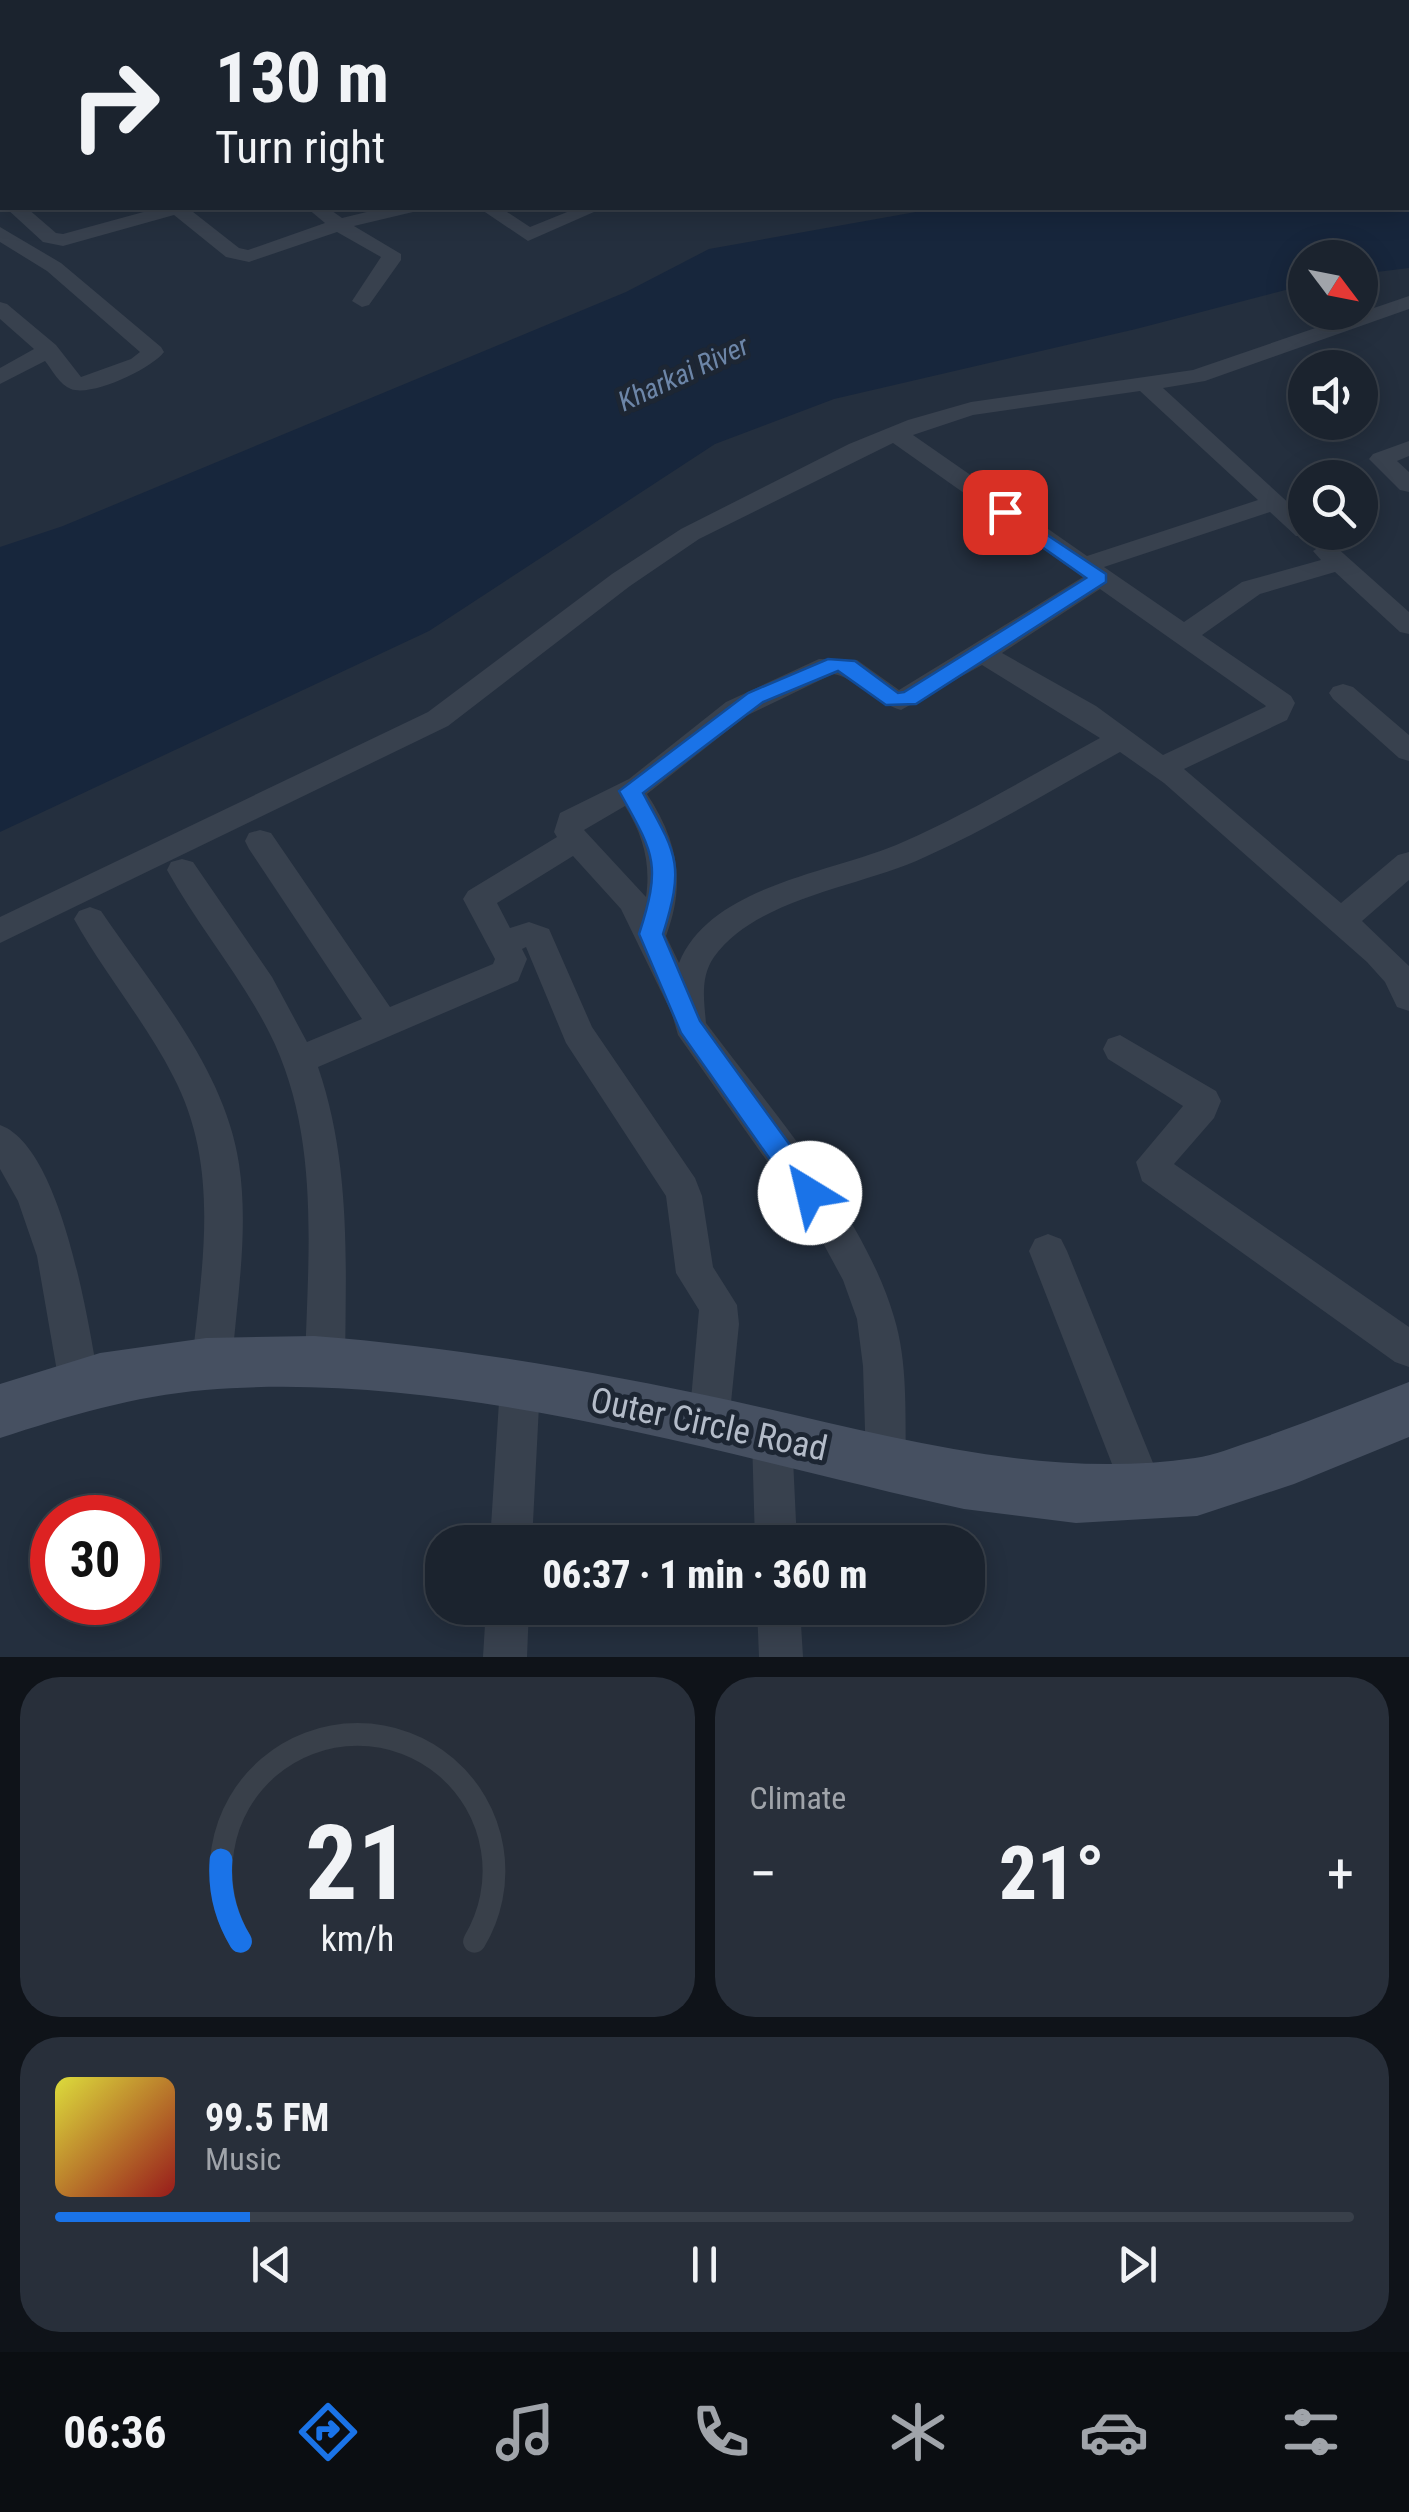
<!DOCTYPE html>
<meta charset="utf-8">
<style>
body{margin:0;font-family:"Roboto Condensed",sans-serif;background:#282f3a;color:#f1f3f6;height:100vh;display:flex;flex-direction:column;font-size:38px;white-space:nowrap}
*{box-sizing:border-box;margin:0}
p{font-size:32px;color:#a0a4aa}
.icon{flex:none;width:55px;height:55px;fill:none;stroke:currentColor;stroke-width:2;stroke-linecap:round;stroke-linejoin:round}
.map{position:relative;height:1657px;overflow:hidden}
.drawer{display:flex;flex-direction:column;gap:20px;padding:20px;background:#0f1319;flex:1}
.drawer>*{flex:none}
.top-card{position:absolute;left:0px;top:0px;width:1410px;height:210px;box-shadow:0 5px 25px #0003,0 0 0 2px #39404a;background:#1b232e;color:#f1f3f6;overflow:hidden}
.needle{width:65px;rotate:122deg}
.controls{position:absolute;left:1288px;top:240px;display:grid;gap:20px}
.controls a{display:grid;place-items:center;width:90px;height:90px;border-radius:50%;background:#1b232e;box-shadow:0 5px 25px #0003,0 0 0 2px #39404a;font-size:50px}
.speed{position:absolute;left:30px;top:1495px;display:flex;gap:20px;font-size:50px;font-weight:700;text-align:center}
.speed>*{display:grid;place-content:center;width:130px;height:130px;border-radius:50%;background:#1b232e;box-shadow:0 5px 25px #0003,0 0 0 2px #39404a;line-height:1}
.speed .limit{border:15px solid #d22;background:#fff;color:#111}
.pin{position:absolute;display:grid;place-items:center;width:85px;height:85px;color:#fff;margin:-42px;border-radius:20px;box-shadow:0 5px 15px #0006}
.me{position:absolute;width:110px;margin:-55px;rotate:324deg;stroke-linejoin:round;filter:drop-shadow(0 0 8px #0008)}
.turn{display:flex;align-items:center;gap:35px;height:210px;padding:0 50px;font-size:45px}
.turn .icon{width:130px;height:130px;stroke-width:2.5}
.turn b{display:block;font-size:70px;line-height:85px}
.big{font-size:75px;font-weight:800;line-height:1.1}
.drawer .widget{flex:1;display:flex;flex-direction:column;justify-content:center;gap:15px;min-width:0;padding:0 35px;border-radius:40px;background:#282f3a}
.drawer .dial{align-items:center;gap:0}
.dial svg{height:260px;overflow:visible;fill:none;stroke:#39404a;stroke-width:7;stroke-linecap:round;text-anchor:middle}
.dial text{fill:#f1f3f6;stroke:none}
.song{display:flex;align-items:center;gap:30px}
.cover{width:120px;height:120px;border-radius:15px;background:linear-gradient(135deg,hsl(60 70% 55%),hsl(0 70% 35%))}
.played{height:10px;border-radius:5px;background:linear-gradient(90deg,#1a73e8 15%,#39404a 15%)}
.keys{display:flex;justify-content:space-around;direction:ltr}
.heat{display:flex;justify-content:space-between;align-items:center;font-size:55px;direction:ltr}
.drawer .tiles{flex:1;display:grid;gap:20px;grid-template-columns:1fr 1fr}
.widget:last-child{grid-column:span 2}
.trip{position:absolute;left:425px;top:1525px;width:560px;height:100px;border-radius:40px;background:#1b232e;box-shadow:0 5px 25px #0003,0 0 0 2px #39404a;font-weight:800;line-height:100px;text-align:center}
.tab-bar{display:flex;height:160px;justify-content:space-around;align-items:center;background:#0b0e12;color:#a0a4aa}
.tab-bar .icon{width:70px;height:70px}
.tab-bar .current{color:#1a73e8}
.tab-bar b{font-size:45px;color:#f1f3f6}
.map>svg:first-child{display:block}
.water{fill:#17263c}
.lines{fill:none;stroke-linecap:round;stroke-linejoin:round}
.minor{fill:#38414e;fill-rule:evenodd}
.secondary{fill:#465061;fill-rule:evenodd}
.route{fill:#1a73e8;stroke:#114b97;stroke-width:2.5}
.labels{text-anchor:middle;stroke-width:10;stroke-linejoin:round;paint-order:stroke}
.far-water-label{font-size:28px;font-style:italic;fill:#6d86a8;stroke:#1d2633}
.near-street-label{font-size:35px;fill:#b4bcc9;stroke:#1d2633}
</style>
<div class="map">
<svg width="1409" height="1657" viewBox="0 0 1409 1657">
<rect width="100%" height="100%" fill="#242f3e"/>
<path class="water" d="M1409,138V268L1360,274V258H1305V285L1136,329L834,399L715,444L429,631L0,832V547L63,526L626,292L709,249L938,208H1408Z"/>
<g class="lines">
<path class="minor" d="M103,0H120L121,2H105Z
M211,0H229L230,2H213Z
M317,0H335L336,2H319Z
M419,0H437L438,2H421Z
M624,0H646L647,2H626Z
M729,0H745L746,2H730Z
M950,0H989L990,2H949Z
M1162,0H1185L1186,2H1164Z
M0,11H2V21H0Z
M1408,13H1409V23H1408Z
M0,53H2V63H0Z
M0,106H2V120H0Z
M6,208H27L56,233L63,234L158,208H188L239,248L248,250L325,223L307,208H328L342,218L383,208H416L413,212L354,226L401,254V260L369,305L362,307L352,301L381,257L337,232L249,262L226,257L174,215L63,246L43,242Z
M479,208H501L530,227L577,208H603L528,241Z
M0,227L61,263L161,347L164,352C151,369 92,397 71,389C60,385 52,370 45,361L0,384V368L34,349L0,319V302L7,304L56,345L81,377L131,359L140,352L47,271L0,242Z
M1409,296V309L1205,381L1163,388L1305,518V532H1316L1314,536H1296L1270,512L1104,567L1184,622L1242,582L1321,560L1313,551L1326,543L1335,546L1409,612V634L1400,632L1335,572L1260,594L1202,635L1291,696L1295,703L1287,720L1184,769L1341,903L1398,855L1409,852V880L1362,921L1409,966V1011L1397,1007L1385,982L1367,962L1164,783L1120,752C1055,788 992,827 925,857C862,887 757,897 714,957C700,977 704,1000 706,1023C770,1109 864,1214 894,1317C908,1362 905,1414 906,1461L900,1475L886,1481L872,1475L866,1461L863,1366L857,1319L843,1280L817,1232L678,1035L672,1014L621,909L573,856L497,903L510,928L529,922L549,929L592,1027L695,1178L702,1196L713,1267L737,1305L739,1324L729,1422L723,1436L709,1441L695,1436L689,1422L699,1310L676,1273L666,1196L566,1043L526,947L522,949L527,959L518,981L318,1067C351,1163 346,1264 345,1364L339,1377L325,1382L311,1377L305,1364C308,1254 321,1134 269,1032C240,975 198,926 167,870L171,862L182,859L193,862L272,977L307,1042L362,1019L249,849L245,841L249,833L260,830L271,833L390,1007L493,964L495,959L463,899L468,891L557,837L554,832L560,813L629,779L726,702L819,659L857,660L899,690L1083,577L893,443L699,539L630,586L448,726L0,943V917L428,712L612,574L681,529L849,444L908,420L971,402L1193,370ZM1140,391L1258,500L1087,556L913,435L973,415ZM1100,589L1266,706L1265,707L1163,755L1096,706L1002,653ZM982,665L1100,738C1035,773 971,812 903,842C834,873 711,884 679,963L666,936C686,883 678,841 647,794L746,716L833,674C854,677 876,703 901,710ZM625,806C643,835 651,863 646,897L584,830Z
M1409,441V456L1397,461L1409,472V492L1400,490L1369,459L1373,454Z
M1343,684L1353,687L1409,735V761L1399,758L1333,699L1329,693L1333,687Z
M90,907L101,911C153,988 225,1069 239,1164C249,1230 237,1298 232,1363L226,1376L212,1381L198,1376L192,1363C202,1265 221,1167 173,1076C145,1021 104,973 74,919L79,911Z
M1120,1035L1216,1091L1221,1101L1214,1118L1174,1164L1409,1327V1367L1395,1362L1142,1181L1136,1162L1183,1106L1108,1059L1103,1049L1108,1039Z
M0,1125C62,1147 89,1325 99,1383L93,1396L79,1402L65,1396L59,1383L37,1256L18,1201L0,1169Z
M1048,1234L1061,1239L1067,1251L1164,1490L1158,1505L1143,1511L1128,1505L1029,1251L1035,1239Z
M520,1367L534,1373L540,1386L532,1542H490L500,1386L506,1373Z
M772,1418L786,1424L792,1438L797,1542H755L752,1438L758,1424Z
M486,1608H529L527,1657H483Z
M757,1608H800L803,1657H759Z"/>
<path class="secondary" d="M314,1336C456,1347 594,1371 733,1401C885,1434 1038,1481 1195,1458C1215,1455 1234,1447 1253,1441C1306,1423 1357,1402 1409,1382V1437L1294,1484L1197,1516L1076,1523L964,1509C725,1456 451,1369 205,1390C134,1396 68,1416 0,1438V1384L100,1353L206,1338Z"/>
</g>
<path class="route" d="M1005,507L1106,574V582L916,704L886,705L838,671L763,702L643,793C677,855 685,864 663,934L700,1021L819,1185L824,1193L819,1202L810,1205L800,1202L681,1033L639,934C662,863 654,854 619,791L748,693L828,659L855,661L898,693L904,692L1086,578L998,516V508Z"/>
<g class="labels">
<g class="far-water-label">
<text transform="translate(683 373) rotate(-25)" y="10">Kharkai River</text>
</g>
<g class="near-street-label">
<text transform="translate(709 1424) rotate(12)" y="12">Outer Circle Road</text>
</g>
</g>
</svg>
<div class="controls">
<a><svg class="needle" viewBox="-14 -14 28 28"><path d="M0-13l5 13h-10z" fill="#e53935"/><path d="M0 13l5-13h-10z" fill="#a0a4aa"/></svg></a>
<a><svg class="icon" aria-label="sound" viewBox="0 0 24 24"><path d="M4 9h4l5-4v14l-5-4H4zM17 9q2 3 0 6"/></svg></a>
<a><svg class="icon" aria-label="search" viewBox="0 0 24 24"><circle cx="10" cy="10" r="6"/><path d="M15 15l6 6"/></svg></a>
</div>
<div class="speed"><div class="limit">30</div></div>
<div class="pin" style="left:1005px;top:512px;background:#d93025"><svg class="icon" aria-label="arrive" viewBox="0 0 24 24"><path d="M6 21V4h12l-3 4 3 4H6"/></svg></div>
<svg class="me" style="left:810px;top:1193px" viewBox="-20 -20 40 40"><circle r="19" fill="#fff"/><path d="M0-13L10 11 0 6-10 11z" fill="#1a73e8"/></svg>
<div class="trip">06:37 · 1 min · 360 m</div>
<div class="top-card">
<div class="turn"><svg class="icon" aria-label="right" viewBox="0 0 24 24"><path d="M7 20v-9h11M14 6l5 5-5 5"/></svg><div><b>130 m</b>Turn right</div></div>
</div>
</div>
<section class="drawer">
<div class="tiles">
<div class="widget dial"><svg viewBox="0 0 100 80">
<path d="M14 69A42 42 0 1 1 86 69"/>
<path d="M14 69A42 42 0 0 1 8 44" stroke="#1a73e8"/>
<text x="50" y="56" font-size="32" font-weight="700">21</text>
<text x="50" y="72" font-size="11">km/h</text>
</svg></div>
<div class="widget"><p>Climate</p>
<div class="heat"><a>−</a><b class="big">21°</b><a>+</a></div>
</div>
<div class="widget">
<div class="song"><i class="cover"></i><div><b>99.5 FM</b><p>Music</p></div></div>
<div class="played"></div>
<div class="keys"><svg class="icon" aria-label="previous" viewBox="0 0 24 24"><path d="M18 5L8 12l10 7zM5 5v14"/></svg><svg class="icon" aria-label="pause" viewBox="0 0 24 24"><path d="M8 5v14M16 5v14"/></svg><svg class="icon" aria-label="next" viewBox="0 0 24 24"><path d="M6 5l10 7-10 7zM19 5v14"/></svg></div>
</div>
</div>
</section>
<nav class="tab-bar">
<b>06:36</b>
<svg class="icon current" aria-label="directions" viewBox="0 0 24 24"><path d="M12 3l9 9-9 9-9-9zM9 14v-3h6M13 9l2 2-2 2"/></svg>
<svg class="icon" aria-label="music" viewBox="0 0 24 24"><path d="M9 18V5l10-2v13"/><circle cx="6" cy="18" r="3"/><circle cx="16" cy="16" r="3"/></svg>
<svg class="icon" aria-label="phone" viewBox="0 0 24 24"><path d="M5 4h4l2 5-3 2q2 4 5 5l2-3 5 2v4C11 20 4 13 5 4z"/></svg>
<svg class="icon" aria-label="climate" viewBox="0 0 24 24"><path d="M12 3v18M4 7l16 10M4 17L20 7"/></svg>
<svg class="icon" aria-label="car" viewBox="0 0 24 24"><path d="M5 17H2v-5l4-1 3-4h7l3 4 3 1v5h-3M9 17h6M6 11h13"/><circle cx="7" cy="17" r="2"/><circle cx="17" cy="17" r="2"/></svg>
<svg class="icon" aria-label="filters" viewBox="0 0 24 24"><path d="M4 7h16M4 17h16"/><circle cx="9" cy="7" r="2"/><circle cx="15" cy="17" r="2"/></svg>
</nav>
